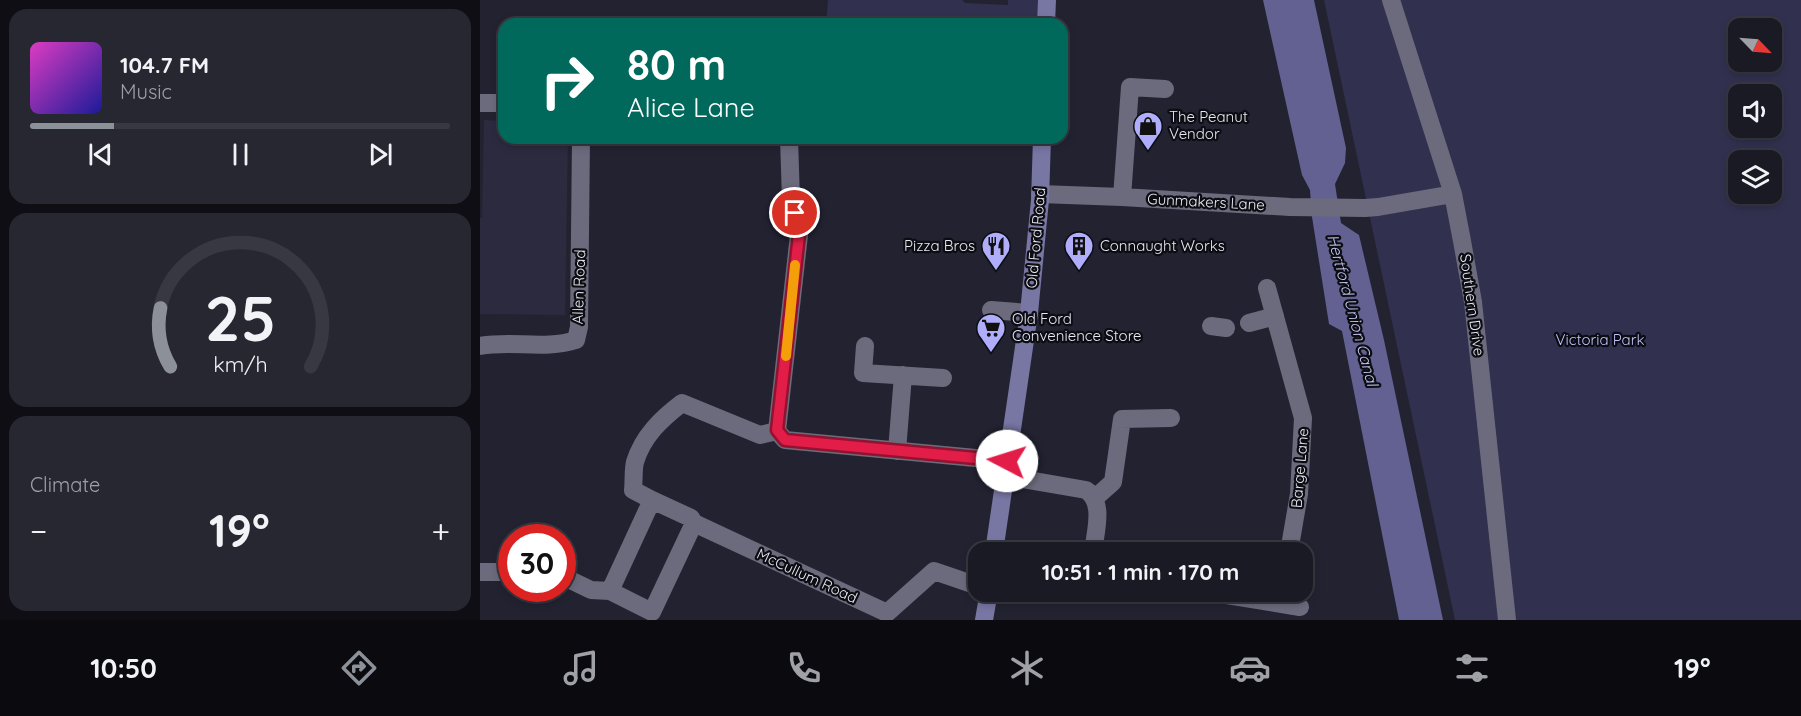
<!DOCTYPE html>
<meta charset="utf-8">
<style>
body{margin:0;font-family:Quicksand,sans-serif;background:#272732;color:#f1f3f6;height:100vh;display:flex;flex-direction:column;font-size:22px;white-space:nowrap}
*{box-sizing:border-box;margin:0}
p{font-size:20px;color:#9fa1a7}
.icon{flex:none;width:33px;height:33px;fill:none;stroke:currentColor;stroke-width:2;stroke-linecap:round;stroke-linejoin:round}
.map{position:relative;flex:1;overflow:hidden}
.panel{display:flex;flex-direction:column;gap:9px;padding:9px;background:#0e0e14;width:480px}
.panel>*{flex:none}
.banner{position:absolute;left:18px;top:18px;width:570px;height:126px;border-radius:18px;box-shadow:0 3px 9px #0003,0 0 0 2px #383842;background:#00695c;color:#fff;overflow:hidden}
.needle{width:39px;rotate:115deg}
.fabs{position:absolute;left:1248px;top:18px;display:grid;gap:12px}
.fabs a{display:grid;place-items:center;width:54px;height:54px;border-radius:12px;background:#1a1a25;box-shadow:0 3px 9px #0003,0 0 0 2px #383842;font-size:30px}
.speed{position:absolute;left:18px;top:524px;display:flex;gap:12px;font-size:30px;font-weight:700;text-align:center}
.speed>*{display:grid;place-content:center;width:78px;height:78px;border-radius:50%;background:#1a1a25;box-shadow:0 3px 9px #0003,0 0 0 2px #383842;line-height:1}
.speed .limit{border:9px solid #d22;background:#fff;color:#111}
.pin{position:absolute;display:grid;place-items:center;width:51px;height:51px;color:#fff;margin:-26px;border:3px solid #fff;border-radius:50%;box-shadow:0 2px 6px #0007}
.me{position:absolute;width:66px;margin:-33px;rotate:275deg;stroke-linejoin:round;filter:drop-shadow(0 0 4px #0008)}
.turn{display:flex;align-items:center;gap:21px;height:126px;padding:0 30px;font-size:27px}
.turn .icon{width:78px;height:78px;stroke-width:2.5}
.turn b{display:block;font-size:42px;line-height:51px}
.big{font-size:45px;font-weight:700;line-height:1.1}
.panel .card{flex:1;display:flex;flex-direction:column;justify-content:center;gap:9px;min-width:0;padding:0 21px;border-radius:18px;background:#272732}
.panel .dial{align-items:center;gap:0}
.dial svg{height:156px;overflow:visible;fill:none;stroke:#383842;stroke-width:7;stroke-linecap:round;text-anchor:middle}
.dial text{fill:#f1f3f6;stroke:none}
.song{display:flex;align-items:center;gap:18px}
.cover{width:72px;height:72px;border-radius:9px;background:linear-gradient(135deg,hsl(310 70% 55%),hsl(240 70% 35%))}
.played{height:6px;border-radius:3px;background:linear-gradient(90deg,#8c9099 20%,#383842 20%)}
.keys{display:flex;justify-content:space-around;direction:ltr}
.heat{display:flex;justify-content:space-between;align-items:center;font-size:33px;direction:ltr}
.trip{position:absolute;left:488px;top:542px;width:345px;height:60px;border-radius:18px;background:#1a1a25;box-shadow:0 3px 9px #0003,0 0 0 2px #383842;font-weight:700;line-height:60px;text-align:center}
.tab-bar{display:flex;height:96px;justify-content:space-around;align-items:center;background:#0a0a0f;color:#9fa1a7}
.tab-bar .icon{width:42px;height:42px}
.tab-bar .current{color:#8c9099}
.tab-bar b{font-size:27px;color:#f1f3f6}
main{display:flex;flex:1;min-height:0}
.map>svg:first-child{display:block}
.built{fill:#2b2a3f}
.green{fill:#31304e;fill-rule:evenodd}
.water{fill:#626191}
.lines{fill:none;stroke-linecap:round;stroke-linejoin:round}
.street{stroke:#6b6b7d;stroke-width:18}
.secondary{stroke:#7876a3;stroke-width:18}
.route-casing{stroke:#92132f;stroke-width:15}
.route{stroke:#e11d48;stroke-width:10}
.slow{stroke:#f59e0b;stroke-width:10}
.labels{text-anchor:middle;stroke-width:4.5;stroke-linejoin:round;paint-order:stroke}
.poi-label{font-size:15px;fill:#e8e8f3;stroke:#0c0c13;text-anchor:start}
.street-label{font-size:15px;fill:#e8e8f3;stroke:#0c0c13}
.park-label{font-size:15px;fill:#c3c2fe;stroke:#0c0c13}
.water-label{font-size:16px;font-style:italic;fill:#c5c5f2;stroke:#0c0c13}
</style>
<main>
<section class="panel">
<div class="card">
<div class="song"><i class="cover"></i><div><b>104.7 FM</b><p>Music</p></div></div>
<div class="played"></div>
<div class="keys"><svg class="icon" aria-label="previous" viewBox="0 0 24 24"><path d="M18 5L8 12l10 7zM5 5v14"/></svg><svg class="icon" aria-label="pause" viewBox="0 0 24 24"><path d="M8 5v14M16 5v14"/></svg><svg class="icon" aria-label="next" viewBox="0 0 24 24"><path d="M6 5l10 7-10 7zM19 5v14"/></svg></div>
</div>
<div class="card dial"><svg viewBox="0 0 100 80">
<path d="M14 69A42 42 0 1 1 86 69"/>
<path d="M14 69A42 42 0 0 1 9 39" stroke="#8c9099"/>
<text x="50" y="56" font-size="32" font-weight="700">25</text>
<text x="50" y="72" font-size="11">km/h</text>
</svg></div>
<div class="card"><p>Climate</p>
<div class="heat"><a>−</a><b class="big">19°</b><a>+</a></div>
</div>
</section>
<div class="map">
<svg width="1321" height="620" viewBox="0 0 1321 620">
<rect width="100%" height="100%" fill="#222231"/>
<path class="built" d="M4,120L24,121V138H88L85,315L0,314V218H2Z"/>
<path class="green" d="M348,0H482L485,3L528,5V0H559L558,24H346Z
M844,0H1321V620H975ZM1258,28H1292V62H1258ZM1258,94H1292V128H1258ZM1258,160H1292V194H1258Z"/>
<path class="water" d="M783,0H834L866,148L865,163L855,184L861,223L879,235L904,340L963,620H919L862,331L849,324L832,217L830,190L822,175Z"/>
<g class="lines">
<path class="street" d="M911,0L973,194L982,241L993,302L1027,620
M0,103H24
M560,194L642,197L810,207L885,208L898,207L973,194
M642,197L650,87L685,89
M787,288L823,418L819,494L809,552
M511,310L549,313
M769,323L795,316
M731,326L746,328
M0,346C32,340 65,350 96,340L99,327L101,138
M385,346L383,373L463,378
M297,431L320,226L311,200L309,138
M297,431L305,440L527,461
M417,451L423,375
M525,476L606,490C624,502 616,528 614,546L617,552
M615,498L633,482L642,419L691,418
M172,500L153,490C154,481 153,470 155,462C163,436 181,419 202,403L280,435L297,431
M0,572H32
M82,576L111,590L130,591L172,612L214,523
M130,591L172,500L211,518L214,523L407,613L454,571L498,586
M722,591L820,607"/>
<path class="secondary" d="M566,24L567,0
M514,552L549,313L560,200L562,138
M504,620L509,591"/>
</g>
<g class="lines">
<g class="route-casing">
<path id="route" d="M315,213L320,226L297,430L305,440L527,461"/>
</g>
<use href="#route" class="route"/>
<path class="slow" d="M306,356L315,265"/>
</g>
<defs>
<g id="shop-pin" transform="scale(1.5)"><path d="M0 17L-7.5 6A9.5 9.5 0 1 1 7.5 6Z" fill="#b0aefa" stroke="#0c0c13"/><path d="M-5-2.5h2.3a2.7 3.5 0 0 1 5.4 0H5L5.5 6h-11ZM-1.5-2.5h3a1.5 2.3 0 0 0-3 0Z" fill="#111"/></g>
<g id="restaurant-pin" transform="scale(1.5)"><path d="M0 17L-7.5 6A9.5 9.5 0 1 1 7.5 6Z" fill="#b0aefa" stroke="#0c0c13"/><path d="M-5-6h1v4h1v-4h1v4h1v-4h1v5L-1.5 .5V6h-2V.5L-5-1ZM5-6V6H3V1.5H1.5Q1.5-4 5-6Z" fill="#111"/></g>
<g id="building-pin" transform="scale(1.5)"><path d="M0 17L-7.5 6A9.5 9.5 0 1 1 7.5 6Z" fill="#b0aefa" stroke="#0c0c13"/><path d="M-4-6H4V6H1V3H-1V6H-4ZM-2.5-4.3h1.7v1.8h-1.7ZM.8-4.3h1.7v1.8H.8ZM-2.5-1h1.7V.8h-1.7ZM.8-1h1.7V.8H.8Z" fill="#111"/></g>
<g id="supermarket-pin" transform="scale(1.5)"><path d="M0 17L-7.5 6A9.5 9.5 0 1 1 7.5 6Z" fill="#b0aefa" stroke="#0c0c13"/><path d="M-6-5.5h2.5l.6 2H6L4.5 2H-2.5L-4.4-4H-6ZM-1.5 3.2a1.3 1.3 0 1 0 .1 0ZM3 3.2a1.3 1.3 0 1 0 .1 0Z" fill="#111"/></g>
</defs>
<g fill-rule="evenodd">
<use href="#shop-pin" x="668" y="126"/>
<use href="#restaurant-pin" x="516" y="246"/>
<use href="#building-pin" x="599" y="246"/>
<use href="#supermarket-pin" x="511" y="328"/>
</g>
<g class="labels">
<g class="poi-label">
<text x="689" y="122">The Peanut<tspan x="689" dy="17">Vendor</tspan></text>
<text x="495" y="251" text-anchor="end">Pizza Bros</text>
<text x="620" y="251">Connaught Works</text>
<text x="532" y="324">Old Ford<tspan x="532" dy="17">Convenience Store</tspan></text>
</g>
<g class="street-label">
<text transform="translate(726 202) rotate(3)" y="5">Gunmakers Lane</text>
<text transform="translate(556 238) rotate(-85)" y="5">Old Ford Road</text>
<text transform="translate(99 287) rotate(-88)" y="5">Allen Road</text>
<text transform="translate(992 305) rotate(82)" y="5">Southern Drive</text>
<text transform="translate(820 468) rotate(-85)" y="5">Barge Lane</text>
<text transform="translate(327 576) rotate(25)" y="5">McCullum Road</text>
</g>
<g class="park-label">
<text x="1120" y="345">Victoria Park</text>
</g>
<g class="water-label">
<text transform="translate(873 310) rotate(75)" y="6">Hertford Union Canal</text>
</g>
</g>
</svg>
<div class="fabs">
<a><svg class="needle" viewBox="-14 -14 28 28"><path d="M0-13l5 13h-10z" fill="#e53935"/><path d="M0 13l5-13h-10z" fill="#9fa1a7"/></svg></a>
<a><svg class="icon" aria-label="sound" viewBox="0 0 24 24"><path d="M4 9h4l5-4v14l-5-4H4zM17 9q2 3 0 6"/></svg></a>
<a><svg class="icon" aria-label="layers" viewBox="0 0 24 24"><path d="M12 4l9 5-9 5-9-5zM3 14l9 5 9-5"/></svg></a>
</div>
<div class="speed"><div class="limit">30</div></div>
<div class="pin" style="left:315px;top:213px;background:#d93025"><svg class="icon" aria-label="arrive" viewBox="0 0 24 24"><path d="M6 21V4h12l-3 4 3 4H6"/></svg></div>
<svg class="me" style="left:527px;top:461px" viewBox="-20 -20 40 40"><circle r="19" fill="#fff"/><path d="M0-13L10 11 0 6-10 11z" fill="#e11d48"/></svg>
<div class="trip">10:51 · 1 min · 170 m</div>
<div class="banner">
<div class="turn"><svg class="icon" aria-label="right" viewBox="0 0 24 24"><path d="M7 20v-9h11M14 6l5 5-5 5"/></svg><div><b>80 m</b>Alice Lane</div></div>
</div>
</div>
</main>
<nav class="tab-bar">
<b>10:50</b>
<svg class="icon current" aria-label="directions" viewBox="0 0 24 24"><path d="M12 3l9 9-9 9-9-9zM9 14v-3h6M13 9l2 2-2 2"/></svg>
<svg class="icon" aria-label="music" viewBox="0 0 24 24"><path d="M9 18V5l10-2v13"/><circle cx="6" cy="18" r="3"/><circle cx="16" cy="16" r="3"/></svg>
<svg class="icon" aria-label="phone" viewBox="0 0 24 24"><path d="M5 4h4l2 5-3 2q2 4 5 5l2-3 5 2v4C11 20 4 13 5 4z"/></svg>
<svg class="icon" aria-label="climate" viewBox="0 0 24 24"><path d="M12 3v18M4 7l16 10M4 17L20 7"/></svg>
<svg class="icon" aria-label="car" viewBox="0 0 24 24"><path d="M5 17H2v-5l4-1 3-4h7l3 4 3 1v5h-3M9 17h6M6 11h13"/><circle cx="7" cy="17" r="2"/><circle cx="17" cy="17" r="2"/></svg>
<svg class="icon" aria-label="filters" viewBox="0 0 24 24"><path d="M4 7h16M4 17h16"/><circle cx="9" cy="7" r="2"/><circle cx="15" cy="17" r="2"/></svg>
<b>19°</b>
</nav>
